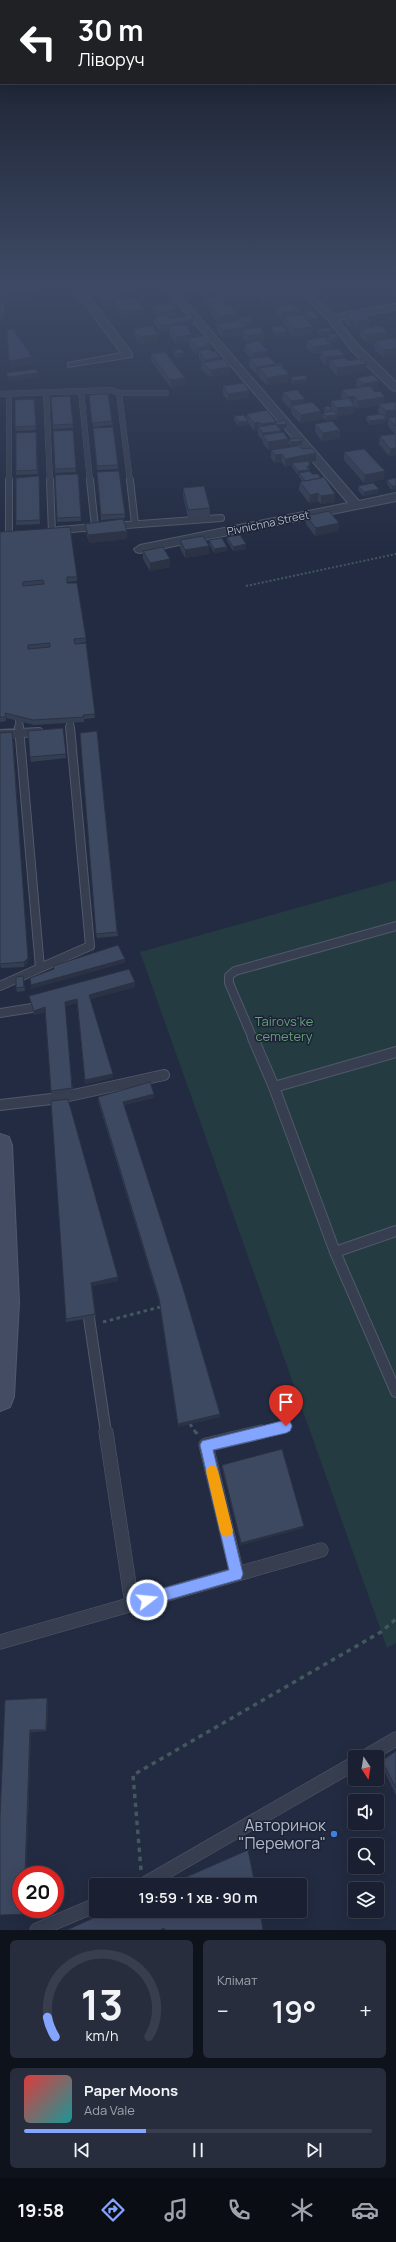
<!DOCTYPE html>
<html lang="uk">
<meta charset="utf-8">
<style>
body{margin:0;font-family:Manrope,sans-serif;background:#272d3d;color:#f1f3f6;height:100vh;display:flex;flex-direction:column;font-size:15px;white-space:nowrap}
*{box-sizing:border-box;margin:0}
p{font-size:13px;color:#9fa3ab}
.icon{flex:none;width:22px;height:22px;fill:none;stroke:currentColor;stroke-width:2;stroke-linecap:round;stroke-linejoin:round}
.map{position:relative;height:1930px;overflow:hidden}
.details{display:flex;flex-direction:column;gap:10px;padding:10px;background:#0e121b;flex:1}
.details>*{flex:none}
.top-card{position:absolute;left:0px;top:0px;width:396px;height:84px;box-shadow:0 4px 16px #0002,0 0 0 1px #383e4d;background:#202124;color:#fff;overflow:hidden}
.needle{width:26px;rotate:168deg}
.fabs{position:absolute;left:348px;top:1750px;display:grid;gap:8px}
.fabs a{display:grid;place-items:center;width:36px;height:36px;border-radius:4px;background:#1a2031;box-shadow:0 4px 16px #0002,0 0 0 1px #383e4d;font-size:20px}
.speed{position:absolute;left:12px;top:1866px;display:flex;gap:8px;font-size:20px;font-weight:700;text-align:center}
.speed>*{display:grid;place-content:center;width:52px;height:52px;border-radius:50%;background:#1a2031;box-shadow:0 4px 16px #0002,0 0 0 1px #383e4d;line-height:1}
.speed .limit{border:6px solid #d22;background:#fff;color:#111}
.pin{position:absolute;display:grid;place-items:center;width:34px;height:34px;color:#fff;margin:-41px -17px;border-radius:50% 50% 50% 0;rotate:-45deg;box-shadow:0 0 4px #0007}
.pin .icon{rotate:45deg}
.me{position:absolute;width:44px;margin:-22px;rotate:74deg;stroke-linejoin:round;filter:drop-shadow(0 0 3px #0008)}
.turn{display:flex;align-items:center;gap:14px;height:84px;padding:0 12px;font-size:18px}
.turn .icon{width:52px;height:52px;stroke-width:2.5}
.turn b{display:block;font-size:28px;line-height:34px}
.big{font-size:30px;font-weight:600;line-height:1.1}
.details .widget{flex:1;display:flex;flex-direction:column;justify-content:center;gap:6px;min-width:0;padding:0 14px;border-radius:6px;background:#272d3d}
.details .dial{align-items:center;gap:0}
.dial svg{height:104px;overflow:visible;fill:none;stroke:#383e4d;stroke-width:7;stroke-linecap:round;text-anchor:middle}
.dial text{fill:#f1f3f6;stroke:none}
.song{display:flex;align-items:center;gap:12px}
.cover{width:48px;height:48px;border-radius:6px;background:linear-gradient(135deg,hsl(0 70% 55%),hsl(180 70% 35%))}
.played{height:4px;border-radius:2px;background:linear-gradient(90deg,#83a5ff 35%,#383e4d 35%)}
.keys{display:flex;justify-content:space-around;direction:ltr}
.heat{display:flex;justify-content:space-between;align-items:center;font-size:22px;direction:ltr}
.details .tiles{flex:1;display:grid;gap:10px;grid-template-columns:1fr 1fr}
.widget:last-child{grid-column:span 2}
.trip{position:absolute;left:89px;top:1878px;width:218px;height:40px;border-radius:4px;background:#1a2031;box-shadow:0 4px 16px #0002,0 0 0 1px #383e4d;font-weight:600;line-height:40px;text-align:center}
.dock{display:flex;height:64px;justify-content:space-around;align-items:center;background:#0a0d14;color:#9fa3ab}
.dock .icon{width:28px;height:28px}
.dock .on{color:#83a5ff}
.dock b{font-size:18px;color:#f1f3f6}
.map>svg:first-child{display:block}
.green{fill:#243b41}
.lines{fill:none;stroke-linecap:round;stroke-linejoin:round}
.service-far4-casing{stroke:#51596b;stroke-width:6}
.service-far3-casing{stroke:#51596b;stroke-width:8}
.service-far2-casing{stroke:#51596b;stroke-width:10}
.service-far1-casing{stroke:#51596b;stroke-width:12}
.service-casing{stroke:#51596b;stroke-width:15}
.minor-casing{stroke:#51596b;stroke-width:2}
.secondary-casing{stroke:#51596b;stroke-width:2}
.path-far2{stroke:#42585e;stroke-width:2;stroke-dasharray:2 2;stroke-linecap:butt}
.path-far1{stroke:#42585e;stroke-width:3;stroke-dasharray:3.5 3.5;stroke-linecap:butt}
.path{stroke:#42585e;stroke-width:3.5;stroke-dasharray:4.5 4.5;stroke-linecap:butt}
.service-far4{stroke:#363e50;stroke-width:5.5}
.service-far3{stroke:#363e50;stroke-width:6}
.service-far2{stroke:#363e50;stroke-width:8}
.service-far1{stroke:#363e50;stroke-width:10}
.service{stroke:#363e50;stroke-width:14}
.minor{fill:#363e50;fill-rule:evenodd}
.secondary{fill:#444c64;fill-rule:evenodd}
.wall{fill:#343e53}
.shaded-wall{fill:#2b3244}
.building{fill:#3d4861;stroke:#2b3244;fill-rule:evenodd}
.route{fill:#83a5ff;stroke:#556ba6}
.slow{fill:#f59e0b}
.shop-dot{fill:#3f7fe0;stroke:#1b2335;stroke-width:1.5}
.labels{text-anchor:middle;stroke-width:3;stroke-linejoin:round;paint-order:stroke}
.far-street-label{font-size:11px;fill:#b2b9cb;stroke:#1b2335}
.park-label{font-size:13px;fill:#679e7a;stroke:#1b2335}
.near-poi-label{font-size:16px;fill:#b2b9cb;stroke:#1b2335;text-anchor:end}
</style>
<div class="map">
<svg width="396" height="1930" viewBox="0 0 396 1930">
<rect width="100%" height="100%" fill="#222b41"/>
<path class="green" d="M396,880V1643L387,1648L140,952Z"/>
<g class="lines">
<g class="service-far4-casing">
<path id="service-far4" d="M81,391L90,481
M46,392L50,481
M119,393L130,481
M0,394L111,390L119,393H166
M9,394V481"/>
</g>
<g class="service-far3-casing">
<path id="service-far3" d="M9,480V535
M50,480L52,533
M90,480L95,527
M130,480L135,524
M113,526L221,518
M59,530L96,527
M19,721L20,728
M70,723V728"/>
</g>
<g class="service-far2-casing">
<path id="service-far2" d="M0,734L39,732
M40,968L90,946L70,727
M0,986L40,968L19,727
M0,1013L32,1008
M253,1039L229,983V976L235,971L396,926"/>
</g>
<g class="service-far1-casing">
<path id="service-far1" d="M253,1038L274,1087L335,1252L396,1392
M274,1087L396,1052
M0,1105L60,1098L164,1075
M335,1252L396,1231
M89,1318L106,1433
M257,1433L286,1426"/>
</g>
<g class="service-casing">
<path id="service" d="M106,1432L132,1604
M237,1574L206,1445L261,1432
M0,1642L321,1550
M365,1757L396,1739
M143,1885L355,1763
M37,1930L96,1905"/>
</g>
<g class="minor-casing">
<path id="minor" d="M24,286H42L37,289L0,296V290Z
M71,286H81L132,353V357L68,367V363L121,353Z
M163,286H172L359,501L396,493V501L140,553L136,552L134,549L140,545L348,503Z
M293,286H302L333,315L396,304V310L338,320L358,345L396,382V391L392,390L350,349L328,320Z"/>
</g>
<g class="secondary-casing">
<path id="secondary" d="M0,1134L9,1137L12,1145L19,1302L14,1397L10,1407L0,1411Z"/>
</g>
<path class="path-far2" d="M246,586L396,554"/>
<path class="path-far1" d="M103,1322L160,1307
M190,1424L196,1433"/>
<path class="path" d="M196,1432L197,1434
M141,1870L133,1775L381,1632L396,1619"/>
<use href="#service-far4" class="service-far4"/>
<use href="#service-far3" class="service-far3"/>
<use href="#service-far2" class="service-far2"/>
<use href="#service-far1" class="service-far1"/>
<use href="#service" class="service"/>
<use href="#minor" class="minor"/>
<use href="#secondary" class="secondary"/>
</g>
<path class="wall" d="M88,286H94L95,291H90L88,288Z
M102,286H122V291H117L121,297V299L143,309V316L122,319L115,307L114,305L105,307L101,300V296L95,297L94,295L93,292L104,290L102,287Z
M123,286H132L133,287V291L126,292L123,288Z
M134,286H160L136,288Z
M179,286H219L223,292L226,291V289L253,293V301L235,303L233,300L222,301V302L225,306L237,314L236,321L237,319L253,322V325H245L246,329L264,341L259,342L268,356L275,364L284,367V369L289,374L288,382L267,385L258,376V375H257L249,367L250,359H252L244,351L245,344L248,343L242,337V335L223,338L217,331V324H219L211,315V312H210L207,307V306L204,302V300L199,292V289H196L197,295L192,296L189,291L181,292L179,289Z
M4,288L33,299L6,301L5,296Z
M260,292L286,293L299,298L298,301L291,302L288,299V303L265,305L260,299Z
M0,302L5,306L4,319H0Z
M164,303L179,304V308H175L176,317L168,318L169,319L193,318V326H191V328H188L192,338L210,343V350L212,352L220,357V360L230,367V374L211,377L201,370V363L202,362L199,358V355H196L189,346V342L176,344L169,334V331L161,332L154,324V317L158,316L153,313V306L164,304Z
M276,306L299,311L298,315L312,334L293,337L283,324V320L282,321L275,314Z
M304,312L318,322L309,323L304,316Z
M347,313L370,320L369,327L357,329L354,326L349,327L345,323L346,316L347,315Z
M272,327L286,336L277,337L272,331Z
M133,329L158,334V342L139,344L134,336Z
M319,329L332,334L321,336L318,333Z
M361,329L387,339L367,342L360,336Z
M328,335L338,341L331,342L328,339Z
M396,339V355L383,357L374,349L375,341Z
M307,340L331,344V350L348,361L367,364L366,371L337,376L329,367V364L325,365L320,359L321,353L313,354L306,347Z
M174,351L184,353V357L176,358L174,354Z
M151,354L185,378V385L171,388L151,361Z
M291,377L307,383L293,385L291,381Z
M357,378L378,389L373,390L384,403L396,402V455L389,456L379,444L380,436L395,434L388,426V419H386L385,423L370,425L366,420V416L380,414L378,412L379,405L357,409L355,406L354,413L337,416V419L325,420L322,417L323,413L325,412L324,411V407L331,409V401L342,399L341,398L342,390L358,388L356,386Z
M223,386L249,398L228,401L223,394Z
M283,392L305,399V403L321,419L300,423L291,413V409H290L282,400Z
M89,395L112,421L113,425L93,427Z
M70,396L73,428L53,429L51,397Z
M34,399L36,430L16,431L15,427Z
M247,414L276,422L286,428L279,429L281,431V432L288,439L287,447L268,450L263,443V441L258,435V430L254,431L248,423V425L238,426L234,420V416L246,419Z
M315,424L340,438L322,441L315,432Z
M93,428L118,465V469L97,470Z
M73,430L76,472L55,473L53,431Z
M36,432L38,474L16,475V471Z
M289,439L302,445L290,446L288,443Z
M271,450L316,461L309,462L310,469L308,471L312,474L321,478L335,494V502L321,504L318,501L309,503L299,490L300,482L302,481L299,477V475H298L292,467V465L285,467L282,462L275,463L271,458Z
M344,452L384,479L364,483L344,460Z
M97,472L125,514V518L101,520Z
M78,474L81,521L57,522L55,475Z
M396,478L392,490L387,484V480Z
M39,480L40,524L16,525V521Z
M358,486L378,493L363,496L358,490Z
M183,488L210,508V516L188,518L183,496Z
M306,516L339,523L338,531L315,536L306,524Z
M85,524L127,531V539L89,543L86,532Z
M0,532L77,577V581L67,582L86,638V642L75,644L86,643L95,718L84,719V722L34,725L6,718V721L0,722Z
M227,537L246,549L233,551L227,541Z
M180,540L209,546V554L185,558L180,548Z
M209,540L227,547V551L214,553L209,544Z
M143,551L170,567L150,571L143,559Z
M63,728L66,758L31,762L30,757Z
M97,731L118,936L97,938L96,934Z
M0,733L13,736L28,962L24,967L1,968L0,965Z
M23,976L25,991L17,992L16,988Z
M135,982V987L90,999L113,1078L85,1084L77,1003L65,1006L73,1092L51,1095L45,1012L34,1015L29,996Z
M154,1094V1098L124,1105L220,1414V1417L178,1427L159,1301L98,1101V1097Z
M51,1101L118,1281L92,1286L96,1317L66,1322V1319Z
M222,1465L303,1528L241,1545L222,1468Z
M47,1698L48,1699L47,1731L31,1732L26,1875H21V1909H25V1914L0,1915V1817L5,1700Z
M396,1751V1795L380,1762Z"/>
<path class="shaded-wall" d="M105,286H122V291L101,293V296L95,297V293L106,292Z
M189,286H199V289L190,290L189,288V291L181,292V288L189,287Z
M95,287V291H90V288Z
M133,287V291L126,292V288Z
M197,291V295L192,296V292Z
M220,291L219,298H204V293Z
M32,292L33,299L6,301L5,294Z
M233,293V300L222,301V305L207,304V303L222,301V294Z
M253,293V301L235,303V296Z
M288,296V303L265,305V298Z
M121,297V304L114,300V305L105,307V299Z
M299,298L298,301L291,302V299Z
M179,304V308L166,310V306Z
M143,309V316L122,319V311Z
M175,310L176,317L162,319L161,312Z
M299,311L298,318L283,317V320L282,321V313Z
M237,314L236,321L219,324V316Z
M193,318V326H191V328L172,331L169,326V331L161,332L160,325Z
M319,318L318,322L309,323V319Z
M355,319L354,326L349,327L350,320Z
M370,320L369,327L357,329L358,321Z
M246,327V334L242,330V335L223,338V330Z
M313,327L312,334L293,337L294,329Z
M332,330V334L321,336V332Z
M287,332L286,336L277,337V333Z
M387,332V339L367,342V335Z
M265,333L264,341L248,343V336Z
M158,334V342L139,344V337Z
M192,335V342L189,338V342L176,344V337Z
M338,337V341L331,342L332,338Z
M210,343V351H199V355H196V348L206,344Z
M331,344L330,351H321V353L313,354V347Z
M396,348V355L383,357L384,350Z
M268,351V358L253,361V353Z
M184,353V357L176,358V354Z
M344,355L343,362L330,360L329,364L325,365L326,357Z
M32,357L33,365L10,368L9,361Z
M220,357V365H205V360Z
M276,364L275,372L259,368L258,375H257V367Z
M367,364L366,371L337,376V368Z
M230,367V374L211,377V370Z
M38,373L39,377L9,381L8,377Z
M289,374L288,382L267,385V378Z
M185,378V385L171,388L170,380Z
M307,379V383L293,385L294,381Z
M379,381L378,389L362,392L363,384Z
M249,391V398L228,401V394Z
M354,396L353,404L347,405L348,397Z
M385,397L384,404H379V405L357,409L358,401Z
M305,399V406H291V409H290L291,401Z
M355,406L354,413L337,416V419L325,420L326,416L337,415V408Z
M396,410V417L386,419L385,423L370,425V421L385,419L386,411Z
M321,411V419L300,423L301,415Z
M248,421V425L238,426L239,422Z
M259,422L258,430L254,431V423Z
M276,422L287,424L286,428L262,432L260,430L261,424Z
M340,430V438L322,441L323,433Z
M281,431L280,438L263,435L262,441L263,433Z
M288,439L287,447L268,450V442Z
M302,441V445L290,446L291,442Z
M396,448V455L389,456L390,449Z
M316,453V461L294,465L292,463V465L285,467V459Z
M282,454V462L275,463V455Z
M310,464V469L309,470L308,474L299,473V475H298V471Z
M385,471L384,479L364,483L365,475Z
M392,486H396V490H392Z
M379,489L378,493L363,496L364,492Z
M318,493V501L309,503L310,495Z
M335,494V502L321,504V496Z
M339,523L338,531L315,536L316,528Z
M127,531V539L89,543L88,535Z
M246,544V549L233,551V547Z
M209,546V554L185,558V550Z
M227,547V551L214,553V549Z
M170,559V567L150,571V563Z
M12,732L28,962L24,967V962Z
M125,959V963L31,989V985Z
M135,982V987L89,999V995Z
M77,999L78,1003L65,1006L73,1092L65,1002Z
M45,1007L46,1011L34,1015V1011Z
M113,1074V1078L85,1084V1080Z
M154,1094V1098L123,1105V1102Z
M118,1277V1281L92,1286L96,1317L91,1283Z
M220,1414V1417L178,1427V1424Z
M304,1526L303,1528L241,1545V1543Z
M47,1698L48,1699L47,1731L46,1730Z
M30,1730L31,1732L26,1875H25Z"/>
<path class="building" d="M30,286L32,292L5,294L4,288Z
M88,286H94L95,287L90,288Z
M124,286H132L133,287L126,288Z
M179,286H189L190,287L181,288Z
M199,286H219L223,292L227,291L226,289L249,288L253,293L235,296L233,293L222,294L220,291L204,293Z
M194,287L197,291L192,292L189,288Z
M283,289L288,296L265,298L260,292Z
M105,290L106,292L95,293L93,292Z
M117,291L121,297L105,299L101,293Z
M293,292L299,298L291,299L286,293Z
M135,297L143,309L122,311L114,300Z
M219,297L222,301L207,303L204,298Z
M177,301L179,304L173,305L170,303L165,304L164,303Z
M0,302H4V315L0,316Z
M222,302L225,306L211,308H210L207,304Z
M170,303L174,306L175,310L161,312L153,306Z
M292,304L299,311L282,313L276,306Z
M229,305L237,314L219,316L211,308Z
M314,311L319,318L309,319L304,312Z
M361,311L370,320L358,321L355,319L350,320L346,316L349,315L347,313Z
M166,315L169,319L190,315L193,318L190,319L191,321L160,325L154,317Z
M302,315L313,327L294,329L283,317Z
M249,317L253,322H242L240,320L238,321L237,319Z
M240,320L246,327L223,330L217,324Z
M185,324L192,335L176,337L169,326Z
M152,326L158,334L139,337L133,329Z
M282,326L287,332L277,333L272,327Z
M381,326L387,332L367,335L361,329Z
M259,327L265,333L248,336L242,330Z
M329,328L332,330L321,332L319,329Z
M13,329L32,357L9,361L7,330Z
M335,334L338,337L332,338L328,335Z
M204,336L210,343L206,344L208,346L196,348L189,338Z
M325,337L331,344L313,347L307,340Z
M395,338L396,339V348L384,350L375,341Z
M259,341L268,351L253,353L245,344Z
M181,349L184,353L176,354L174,351Z
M209,349L212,352L215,351L220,357L205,360L199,351Z
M339,349L344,355L326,357L321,351Z
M165,352L185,378L170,380L151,354Z
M268,356L276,364L257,367L250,359Z
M345,358L348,361L362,359L367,364L337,368L330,360Z
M224,359L230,367L211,370L201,363Z
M280,363L284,367H282L280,365L276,366L275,364Z
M280,365L289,374L267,378L259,368Z
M36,369L38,373L8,377L6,373Z
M305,375L307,379L294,381L291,377Z
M373,375L379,381L363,384L357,378Z
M244,383L249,391L228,394L223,386Z
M370,386L375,392L380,391L385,397L358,401L354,396L348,397L342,390Z
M297,390L305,399L291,401L283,392Z
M108,394L112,421L92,423L89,395Z
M70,396L73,424L53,425L51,397Z
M349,398L355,406L337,408L331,401Z
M34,399L36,426L15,427V400Z
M312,402L321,411L301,415L291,406Z
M396,402V410L386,411L379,404Z
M329,406L332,410H327L324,407Z
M267,410L276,422L261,424L259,422L254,423L247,414Z
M334,411L337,415L326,416L323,413Z
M382,414L386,419L370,421L366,416Z
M244,415L248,421L239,422L234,416Z
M396,417V426L388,418Z
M284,420L287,424L277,425L276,424V422Z
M332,421L340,430L323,433L315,424Z
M276,424L281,431L263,433L258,427Z
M113,427L118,465L97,466L93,428Z
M73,430L76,468L55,469L53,431Z
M36,432L37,470L16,471V433Z
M283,432L288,439L268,442L263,435Z
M396,434V448L390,449L380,436Z
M300,438L302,441L291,442L289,439Z
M297,446L303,449L312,448L316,453L285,459L282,454L275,455L271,450Z
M364,449L385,471L365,475L344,452Z
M308,461L310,464L307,467L309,470L298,471L292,463Z
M119,471L125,514L101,515L97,472Z
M310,471L312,474H318L321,478L305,481L299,473Z
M78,474L81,517L57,518L55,475Z
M39,476L40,520L16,521V478Z
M324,477L335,494L321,496L318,493L310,495L300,482Z
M396,478V486H392L387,480Z
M373,483L379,489L364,492L358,486Z
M204,486L210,508L188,510L183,488Z
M329,511L339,523L316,528L306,516Z
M123,519L127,531L88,535L85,524Z
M70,527L77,577H67V583H77L86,638L74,639L75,644L86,643L95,714L83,715L84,717L33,720L5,713L6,717H0V532ZM43,580L44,584L23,586V582ZM50,643V647L28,649V645Z
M240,535L246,544L233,547L227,537Z
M203,536L209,546L185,550L180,540Z
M222,538L227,547L214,549L209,540Z
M163,547L170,559L150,563L143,551Z
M63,728L66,754L30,757L28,731Z
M97,731L117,932L96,934L80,733Z
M12,732L28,958L24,962L0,964V733Z
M118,945L125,959L31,985L30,978L54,969L53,966Z
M129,969L135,982L89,995L113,1074L85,1080L77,999L65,1002L72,1088L51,1091L45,1007L34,1011L29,996Z
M23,976L24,987L16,988V977Z
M150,1082L154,1094L123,1102L183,1288L220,1414L178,1424L159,1298L98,1097Z
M68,1099L118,1277L91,1283L95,1314L66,1319L51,1101Z
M282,1449L304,1526L241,1543L222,1465Z
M47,1698L46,1730H30L25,1875H21V1909H24V1914L0,1915V1817L5,1700Z
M396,1751V1788L382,1761Z
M248,1850L255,1885H168Z
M109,1911H260L263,1930H165L164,1928L160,1930H67Z"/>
<linearGradient id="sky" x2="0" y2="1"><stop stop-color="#131824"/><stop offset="0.51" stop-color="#3e4a65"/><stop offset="1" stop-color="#3e4a65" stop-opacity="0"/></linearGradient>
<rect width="396" height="556" fill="url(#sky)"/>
<path class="route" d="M286,1420L290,1422L292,1426L290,1431L286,1433L213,1450L243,1574L241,1579L147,1606L142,1604L140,1600L142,1595L147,1593L229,1570L200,1445L202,1441Z"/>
<path class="slow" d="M212,1465L216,1467L218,1471L233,1531L231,1535L226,1537L222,1535L220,1531L206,1471L208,1467Z"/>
<circle class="shop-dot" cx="334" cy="1834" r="4"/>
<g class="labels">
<g class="far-street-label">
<text transform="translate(268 523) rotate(-12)" y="4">Pivnichna Street</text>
</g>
<g class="park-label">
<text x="284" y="1026">Tairovs'ke<tspan x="284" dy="15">cemetery</tspan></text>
</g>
<g class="near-poi-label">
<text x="326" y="1831">Авторинок<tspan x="326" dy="18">"Перемога"</tspan></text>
</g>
</g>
</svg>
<div class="fabs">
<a><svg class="needle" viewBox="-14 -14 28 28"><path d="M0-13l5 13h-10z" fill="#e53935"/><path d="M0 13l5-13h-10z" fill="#9fa3ab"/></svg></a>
<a><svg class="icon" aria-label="sound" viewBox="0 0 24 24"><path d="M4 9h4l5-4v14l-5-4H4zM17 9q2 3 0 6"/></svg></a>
<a><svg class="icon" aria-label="search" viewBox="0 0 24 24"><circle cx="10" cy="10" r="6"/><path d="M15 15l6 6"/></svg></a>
<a><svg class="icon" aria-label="layers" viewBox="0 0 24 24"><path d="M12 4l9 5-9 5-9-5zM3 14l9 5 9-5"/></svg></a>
</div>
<div class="speed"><div class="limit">20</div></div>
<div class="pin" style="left:286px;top:1426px;background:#d93025"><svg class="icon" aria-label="arrive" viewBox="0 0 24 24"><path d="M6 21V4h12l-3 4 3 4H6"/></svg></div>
<svg class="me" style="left:147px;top:1600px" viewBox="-20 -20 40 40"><circle r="17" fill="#83a5ff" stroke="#fff" stroke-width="3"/><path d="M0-11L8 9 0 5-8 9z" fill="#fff"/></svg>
<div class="trip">19:59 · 1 хв · 90 m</div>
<div class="top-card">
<div class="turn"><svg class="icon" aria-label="left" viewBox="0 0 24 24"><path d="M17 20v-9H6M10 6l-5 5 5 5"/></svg><div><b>30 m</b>Ліворуч</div></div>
</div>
</div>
<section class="details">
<div class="tiles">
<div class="widget dial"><svg viewBox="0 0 100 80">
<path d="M14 69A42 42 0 1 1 86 69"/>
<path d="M14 69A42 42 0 0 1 8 54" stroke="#83a5ff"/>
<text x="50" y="56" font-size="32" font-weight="700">13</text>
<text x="50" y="72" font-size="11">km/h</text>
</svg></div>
<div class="widget"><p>Клімат</p>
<div class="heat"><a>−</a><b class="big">19°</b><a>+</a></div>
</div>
<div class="widget">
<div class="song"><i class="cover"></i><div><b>Paper Moons</b><p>Ada Vale</p></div></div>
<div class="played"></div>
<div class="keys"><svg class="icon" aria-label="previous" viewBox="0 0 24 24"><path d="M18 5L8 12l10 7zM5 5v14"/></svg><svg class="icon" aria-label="pause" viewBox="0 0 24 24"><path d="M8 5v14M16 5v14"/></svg><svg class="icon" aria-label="next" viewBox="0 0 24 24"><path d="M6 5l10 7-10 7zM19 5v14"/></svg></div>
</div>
</div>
</section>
<nav class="dock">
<b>19:58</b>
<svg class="icon on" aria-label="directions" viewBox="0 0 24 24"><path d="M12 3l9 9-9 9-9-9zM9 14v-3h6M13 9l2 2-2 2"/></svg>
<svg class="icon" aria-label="music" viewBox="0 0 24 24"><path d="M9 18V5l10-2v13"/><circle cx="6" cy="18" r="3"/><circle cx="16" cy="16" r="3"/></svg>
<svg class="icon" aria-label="phone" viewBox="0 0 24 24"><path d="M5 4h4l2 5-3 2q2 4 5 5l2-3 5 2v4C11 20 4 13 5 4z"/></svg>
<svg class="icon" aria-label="climate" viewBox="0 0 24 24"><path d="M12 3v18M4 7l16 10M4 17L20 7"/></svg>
<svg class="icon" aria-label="car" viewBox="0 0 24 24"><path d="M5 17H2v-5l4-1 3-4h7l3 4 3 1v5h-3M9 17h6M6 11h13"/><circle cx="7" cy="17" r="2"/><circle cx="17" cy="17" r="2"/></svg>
</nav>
